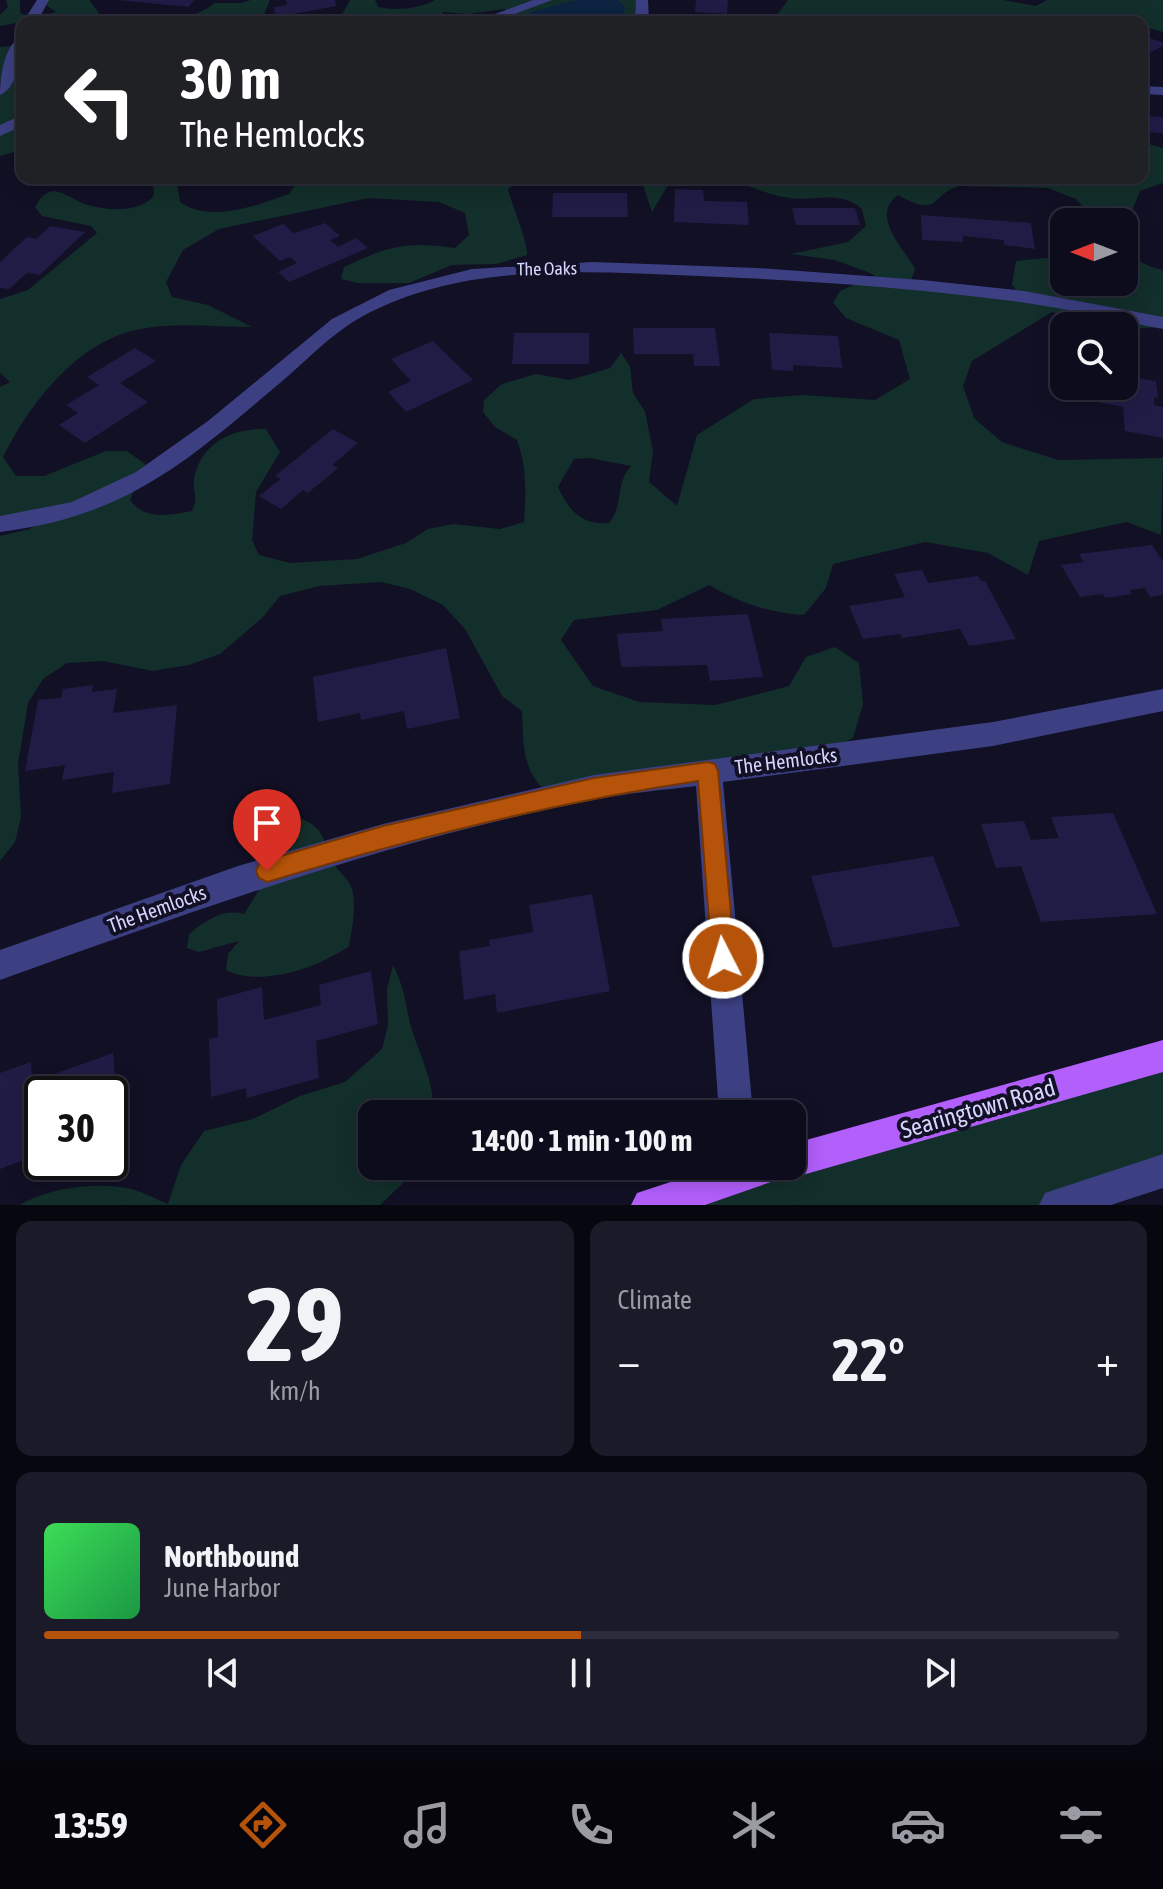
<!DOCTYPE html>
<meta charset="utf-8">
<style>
body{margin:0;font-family:"Asap Condensed",sans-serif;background:#1b1a29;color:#f1f3f6;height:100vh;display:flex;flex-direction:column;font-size:30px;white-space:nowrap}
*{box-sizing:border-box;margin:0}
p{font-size:26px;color:#9a9ba3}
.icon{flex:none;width:44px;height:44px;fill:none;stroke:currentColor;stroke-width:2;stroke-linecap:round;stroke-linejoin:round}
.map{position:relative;height:1205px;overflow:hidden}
.details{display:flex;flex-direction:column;gap:16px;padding:16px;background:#07070f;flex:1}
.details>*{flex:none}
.banner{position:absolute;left:16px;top:16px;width:1132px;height:168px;border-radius:16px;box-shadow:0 4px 20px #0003,0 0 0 2px #2d2c3b;background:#202124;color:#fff;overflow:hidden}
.needle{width:52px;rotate:270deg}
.controls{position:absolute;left:1050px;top:208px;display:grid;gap:16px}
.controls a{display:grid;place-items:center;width:88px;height:88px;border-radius:16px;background:#0d0c1c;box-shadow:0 4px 20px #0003,0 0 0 2px #2d2c3b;font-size:40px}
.speed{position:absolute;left:24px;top:1076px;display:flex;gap:16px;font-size:40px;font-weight:700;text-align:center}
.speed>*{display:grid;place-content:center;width:104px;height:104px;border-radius:50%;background:#0d0c1c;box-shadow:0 4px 20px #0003,0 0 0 2px #2d2c3b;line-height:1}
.speed .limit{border:4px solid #111;border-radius:12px;background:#fff;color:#111}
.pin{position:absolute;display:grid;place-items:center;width:68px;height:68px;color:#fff;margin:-82px -34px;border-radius:50% 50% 50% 0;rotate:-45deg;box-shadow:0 0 8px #0007}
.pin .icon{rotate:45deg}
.me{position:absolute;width:88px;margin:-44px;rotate:355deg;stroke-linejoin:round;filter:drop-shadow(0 0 6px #0008)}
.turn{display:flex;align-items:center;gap:28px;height:168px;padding:0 32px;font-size:36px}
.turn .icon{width:104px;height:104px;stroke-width:2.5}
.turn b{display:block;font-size:56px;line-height:68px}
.big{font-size:60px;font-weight:700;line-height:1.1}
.details .tile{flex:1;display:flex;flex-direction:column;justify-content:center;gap:12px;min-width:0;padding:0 28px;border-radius:16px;background:#1b1a29}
.details .dial{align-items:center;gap:0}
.dial b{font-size:104px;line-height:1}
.song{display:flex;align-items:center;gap:24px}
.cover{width:96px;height:96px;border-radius:12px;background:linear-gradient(135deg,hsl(130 70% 55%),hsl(140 70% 35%))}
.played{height:8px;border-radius:4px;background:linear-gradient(90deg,#b45309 50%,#2d2c3b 50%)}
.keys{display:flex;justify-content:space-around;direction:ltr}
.heat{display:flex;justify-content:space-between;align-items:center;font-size:44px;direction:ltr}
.details .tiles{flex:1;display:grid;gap:16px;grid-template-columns:1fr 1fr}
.tile:last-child{grid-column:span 2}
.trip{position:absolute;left:358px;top:1100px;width:448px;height:80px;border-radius:16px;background:#0d0c1c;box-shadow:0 4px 20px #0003,0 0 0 2px #2d2c3b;font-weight:700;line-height:80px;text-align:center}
.dock{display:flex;height:128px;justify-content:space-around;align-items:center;background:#05050b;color:#9a9ba3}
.dock .icon{width:56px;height:56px}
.dock .active{color:#b45309}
.dock b{font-size:36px;color:#f1f3f6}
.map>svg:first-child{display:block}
.green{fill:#132f2b;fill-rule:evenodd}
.water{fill:#0c2442}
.building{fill:#211c46}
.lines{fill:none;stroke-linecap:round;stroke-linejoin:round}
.minor{fill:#3c4083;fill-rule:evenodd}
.major{fill:#b25ffb;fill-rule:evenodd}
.route{fill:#b45309;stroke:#753606;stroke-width:2}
.labels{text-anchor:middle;stroke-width:8;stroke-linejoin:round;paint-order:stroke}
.far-street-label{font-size:18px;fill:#d6d5fe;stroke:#111025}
.street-label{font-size:20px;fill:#d6d5fe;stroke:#111025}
.near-street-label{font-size:24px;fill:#d6d5fe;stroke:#111025}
</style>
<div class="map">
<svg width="1163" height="1205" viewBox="0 0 1163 1205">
<rect width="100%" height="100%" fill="#111025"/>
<path class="green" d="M6,0H20V13L33,18L56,12L47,6L46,0H89L99,13L94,22H22L0,26V15L8,7Z
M251,0H270L261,22H175C188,16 204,12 215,3H241Z
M350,0H375L378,7C397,11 418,9 435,0H642V22H480L505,11V9L467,14L443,12L442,22H338Z
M788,0H1003L1036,6L1047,0H1163V32L1142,26V22H777V15Z
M22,45V150L0,156V91L10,71L0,81V47Z
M1142,142L1163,148V183L1140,191L1124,231V222H1096L1076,199L1048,188L959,186C930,195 940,219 898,195C869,216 905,249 915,269L911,281L1021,296L1012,285L1016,261L1064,256V282H1124V245C1132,259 1147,267 1163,270V327L1124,329V326H1094L1052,312L972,361L963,386L974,418L1002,442L1058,460L1163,458L1161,535L1127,522L1039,541L1028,575L988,553L925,542L833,564L826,588L804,615C769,613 740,603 709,585L657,610L574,620L561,640L593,686L639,702L715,705L789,686L806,657L835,647L859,663L863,704L853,738L813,757L552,797C521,772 524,748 522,711L502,696L465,629L443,605L410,589L381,582L319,586L280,596L264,616L220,654L189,665L152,671L104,661L67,663L43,679L28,703L18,764L21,817L15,842L0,861V536L30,529L47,518L0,524V387L10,382L0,373V299L28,290L97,233L91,226L42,216L35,207C52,176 67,199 88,205C109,211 141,213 154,195L153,186L143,178H176L180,202C211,224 257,205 289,194L295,185L293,178H524L508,189C512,206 528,241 527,255L496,264L452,265L409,283H358L341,279L344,267C388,246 407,241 455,248L469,235L465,213L439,202L369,198L219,229L183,250L166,282L172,297L208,305L252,327C210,327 161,320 122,334C69,352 27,409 3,457L16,476H44L106,451H127L145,464L130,500C145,521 170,515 192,511C199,495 192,493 194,480C200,443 232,428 266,429L280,452L256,492L252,540L259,555L290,563L357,559L406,543L428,529L453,524L500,529L524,522C526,493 527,467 517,440L495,427L483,412L484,400L502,384L536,374L570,380L610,368L621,353L630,366L633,393L645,412L653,451L649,482L677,506L697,435L754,399L803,395L875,400L910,379L899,340L846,318L833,303L840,291L875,275L835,260L791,254L848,242L866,226L862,209C841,190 816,201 790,198C765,195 746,183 723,178H1142ZM590,458L631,466C614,486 625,502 609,523C583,526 569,511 558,487L574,459Z
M626,178H681L670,182L652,212L643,185Z
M298,817C329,830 320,840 334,864C338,871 346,877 350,884C358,901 352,928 349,946C320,967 260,988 226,970L228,954L239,941L199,952L187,948L189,934C205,921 223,908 244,914L259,890L264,846L277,823Z
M393,965C407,992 405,1010 414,1036C423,1063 435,1085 433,1114H372V1166H421L380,1205H20C48,1188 94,1182 126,1188C140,1190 155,1199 168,1204L181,1165L204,1131L253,1119L300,1096L345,1082L382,1049L388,1026L387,989Z
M1163,1065V1170L1054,1205H685Z"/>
<path class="water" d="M577,0H618L626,8L618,22H509L534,11Z"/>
<path class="building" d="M117,0H194L189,7Z
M286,0H335L336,6L276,17L274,7L287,5Z
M696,0H728L727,14L695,12Z
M1142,35L1163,43V46L1142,57Z
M1142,116L1163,117V133L1142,132Z
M675,189L703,190L704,201L747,202L749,225L674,222Z
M553,193H627L628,217H552Z
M792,208H855L860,225H796Z
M921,215L1031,223L1035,249L1004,245V240L963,236V242L922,240Z
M325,223L340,236L330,240L338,247L356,238L368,248L289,282L278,272L297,263L290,257L280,261L253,236L283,224L294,233Z
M50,226L85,232L40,275L27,273L9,289L0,288V262L27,237L36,239Z
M633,328H715L720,366H694L693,354H634Z
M514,333H589V364H512Z
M769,333L838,336L842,368L793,365V371L772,370Z
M433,341L473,380L406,412L388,392L411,381L391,359Z
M135,348L156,361L120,383L148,402L85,443L59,425L78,413L66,405L99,385L87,377Z
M1124,376L1156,381L1158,398L1154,397V405L1163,407V438L1125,431L1123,407L1088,400V386H1124Z
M333,429L358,443L332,465L338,468L308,493L303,490L281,509L259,496L281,479L275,476Z
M1152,545L1163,562V595L1150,597L1145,588L1130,590L1132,594L1105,598L1103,594L1080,597L1061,565L1084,562L1079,554Z
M922,570L928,583L978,576L981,581H985L1016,639L969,646L960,629L902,638L900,634L863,639L849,606L905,597L894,574Z
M748,614L763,677L710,681L707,665L621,667L617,634L663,631L661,619Z
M446,648L460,718L407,729L404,711L361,720L360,713L318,722L313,677Z
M93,685L92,692L117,689L113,713L177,705L170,784L112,793L114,772L62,780L65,765L25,771L38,700L61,698L63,689Z
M1113,813L1157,914L1041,922L1021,866L996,868L981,824L1024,821L1031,840L1059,838L1051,817Z
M933,856L960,926L833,948L811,876Z
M592,894L610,991L497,1013L495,994L464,1000L459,951L490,946L489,940L533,932L529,905Z
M371,971L378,1024L316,1041L319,1078L247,1098L246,1088L211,1097L209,1039L218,1037L217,999L262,987L264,1020L321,1005L319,985Z
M113,1053L122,1148L110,1153V1094H42V1153L0,1169V1073L31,1062L32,1082Z"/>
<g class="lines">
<path class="minor" d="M37,0H49L37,22H23Z
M533,0H552L493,22H473Z
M636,0H648L649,22H635Z
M22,36C22,53 18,88 0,95C0,78 4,44 22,36Z
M1142,86L1163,87V95L1142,94Z
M22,115V126L0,136V125Z
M593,262L757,268L922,280L1024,291L1163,317V329C1110,319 1057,306 1004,300C903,287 801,280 699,276C587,272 465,261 363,316C332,333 307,360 280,383C186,462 127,516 0,532V516L72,502L136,472L208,421L332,319L389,290L472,269Z
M1163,689V711L993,746L723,782L753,1114H719L696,786C662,790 627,793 593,800C389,840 195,910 0,980V950L238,866L383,824L594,775L993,722Z
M1163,1154V1188L1111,1205H1039L1045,1193Z"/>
<path class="major" d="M1163,1040V1072L792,1178L788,1176L705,1205H631L637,1193L719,1166H792V1144Z"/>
</g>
<path class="route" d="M708,762L715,764L718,771L735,958L731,966L723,970L715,966L712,958L698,781C551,803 409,839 267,882L259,878L256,871L259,864L267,860L383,826L594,778Z"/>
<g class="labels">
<g class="far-street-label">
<text transform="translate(547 269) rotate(-1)" y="6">The Oaks</text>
</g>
<g class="street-label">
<text transform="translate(786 761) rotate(-7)" y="7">The Hemlocks</text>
<text transform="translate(157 909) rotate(-20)" y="7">The Hemlocks</text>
</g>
<g class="near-street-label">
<text transform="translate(978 1109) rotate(-16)" y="8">Searingtown Road</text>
</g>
</g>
</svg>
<div class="controls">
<a><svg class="needle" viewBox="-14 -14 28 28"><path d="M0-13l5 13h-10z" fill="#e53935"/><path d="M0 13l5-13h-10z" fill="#9a9ba3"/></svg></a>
<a><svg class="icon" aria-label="search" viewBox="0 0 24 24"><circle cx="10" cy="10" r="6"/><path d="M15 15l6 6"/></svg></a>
</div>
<div class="speed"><div class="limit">30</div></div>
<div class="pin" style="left:267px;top:871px;background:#d93025"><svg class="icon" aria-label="arrive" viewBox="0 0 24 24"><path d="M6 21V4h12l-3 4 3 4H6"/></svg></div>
<svg class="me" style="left:723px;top:958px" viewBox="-20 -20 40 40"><circle r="17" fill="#b45309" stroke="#fff" stroke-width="3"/><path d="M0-11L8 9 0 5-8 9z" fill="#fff"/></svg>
<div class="trip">14:00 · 1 min · 100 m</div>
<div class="banner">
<div class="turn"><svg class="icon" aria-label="left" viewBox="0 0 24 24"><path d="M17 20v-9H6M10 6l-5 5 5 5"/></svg><div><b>30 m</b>The Hemlocks</div></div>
</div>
</div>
<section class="details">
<div class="tiles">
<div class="tile dial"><b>29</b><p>km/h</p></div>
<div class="tile"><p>Climate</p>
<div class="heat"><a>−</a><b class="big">22°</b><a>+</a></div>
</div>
<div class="tile">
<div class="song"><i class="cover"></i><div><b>Northbound</b><p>June Harbor</p></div></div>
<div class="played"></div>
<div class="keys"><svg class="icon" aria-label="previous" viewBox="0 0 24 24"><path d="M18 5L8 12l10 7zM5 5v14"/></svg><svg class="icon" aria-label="pause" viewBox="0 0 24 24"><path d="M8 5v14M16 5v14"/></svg><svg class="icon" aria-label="next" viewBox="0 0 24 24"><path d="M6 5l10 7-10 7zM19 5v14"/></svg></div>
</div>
</div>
</section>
<nav class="dock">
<b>13:59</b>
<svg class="icon active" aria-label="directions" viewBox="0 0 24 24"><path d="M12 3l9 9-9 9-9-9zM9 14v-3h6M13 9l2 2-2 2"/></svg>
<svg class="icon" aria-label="music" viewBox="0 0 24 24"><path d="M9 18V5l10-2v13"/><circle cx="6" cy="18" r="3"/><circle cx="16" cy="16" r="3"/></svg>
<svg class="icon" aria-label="phone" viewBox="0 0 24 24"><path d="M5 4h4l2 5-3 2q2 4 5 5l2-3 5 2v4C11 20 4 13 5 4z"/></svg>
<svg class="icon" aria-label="climate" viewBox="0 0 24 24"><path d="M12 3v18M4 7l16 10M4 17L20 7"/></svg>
<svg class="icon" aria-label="car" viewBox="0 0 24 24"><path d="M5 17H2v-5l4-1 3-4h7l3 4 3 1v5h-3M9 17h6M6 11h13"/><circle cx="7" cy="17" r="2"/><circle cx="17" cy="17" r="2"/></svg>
<svg class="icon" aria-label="filters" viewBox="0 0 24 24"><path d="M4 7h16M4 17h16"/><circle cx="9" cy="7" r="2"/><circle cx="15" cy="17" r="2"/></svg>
</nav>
